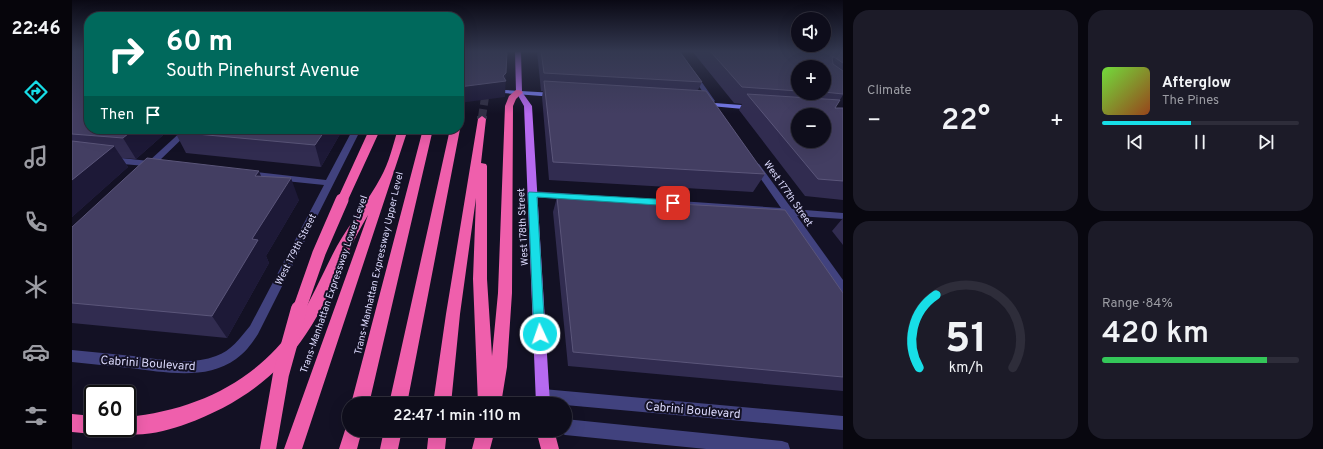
<!DOCTYPE html>
<meta charset="utf-8">
<style>
body{margin:0;font-family:Overpass,sans-serif;background:#1c1b28;color:#f1f3f6;height:100vh;display:flex;flex-direction:column;font-size:15px;white-space:nowrap}
*{box-sizing:border-box;margin:0}
p{font-size:13px;color:#9b9ca3}
.icon{flex:none;width:22px;height:22px;fill:none;stroke:currentColor;stroke-width:2;stroke-linecap:round;stroke-linejoin:round}
.map{position:relative;flex:1;overflow:hidden}
.panel{display:flex;flex-direction:column;gap:10px;padding:10px;background:#08070f;width:480px}
.panel>*{flex:none}
.top-card{position:absolute;left:12px;top:12px;width:380px;height:122px;border-radius:16px;box-shadow:0 4px 16px #0002,0 0 0 1px #2e2d3a;background:#00695c;color:#fff;overflow:hidden}
.fabs{position:absolute;left:719px;top:12px;display:grid;gap:8px}
.fabs a{display:grid;place-items:center;width:40px;height:40px;border-radius:50%;background:#0e0d1b;box-shadow:0 4px 16px #0002,0 0 0 1px #2e2d3a;font-size:20px}
.speed{position:absolute;left:12px;top:385px;display:flex;gap:8px;font-size:20px;font-weight:700;text-align:center}
.speed>*{display:grid;place-content:center;width:52px;height:52px;border-radius:50%;background:#0e0d1b;box-shadow:0 4px 16px #0002,0 0 0 1px #2e2d3a;line-height:1}
.speed .limit{border:2px solid #111;border-radius:6px;background:#fff;color:#111}
.pin{position:absolute;display:grid;place-items:center;width:34px;height:34px;color:#fff;margin:-17px;border-radius:8px;box-shadow:0 2px 6px #0006}
.me{position:absolute;width:44px;margin:-22px;rotate:357deg;stroke-linejoin:round;filter:drop-shadow(0 0 3px #0008)}
.turn{display:flex;align-items:center;gap:14px;height:84px;padding:0 16px;font-size:18px}
.turn .icon{width:52px;height:52px;stroke-width:2.5}
.turn b{display:block;font-size:28px;line-height:34px}
.then{display:flex;align-items:center;height:38px;padding:0 16px;background:#0003;gap:8px;font-size:15px}
.big{font-size:30px;font-weight:600;line-height:1.1}
.panel .card{flex:1;display:flex;flex-direction:column;justify-content:center;gap:6px;min-width:0;padding:0 14px;border-radius:16px;background:#1c1b28}
.panel .dial{align-items:center;gap:0}
.dial svg{height:104px;overflow:visible;fill:none;stroke:#2e2d3a;stroke-width:7;stroke-linecap:round;text-anchor:middle}
.dial text{fill:#f1f3f6;stroke:none}
.song{display:flex;align-items:center;gap:12px}
.cover{width:48px;height:48px;border-radius:6px;background:linear-gradient(135deg,hsl(100 70% 55%),hsl(20 70% 35%))}
.played{height:4px;border-radius:2px;background:linear-gradient(90deg,#17dee7 45%,#2e2d3a 45%)}
.keys{display:flex;justify-content:space-around;direction:ltr}
.heat{display:flex;justify-content:space-between;align-items:center;font-size:22px;direction:ltr}
.charge{height:6px;border-radius:3px;background:linear-gradient(90deg,#34c759 84%,#2e2d3a 0)}
.panel .tiles{flex:1;display:grid;gap:10px;grid-template-columns:repeat(2,1fr)}
.trip{position:absolute;left:270px;top:397px;width:230px;height:40px;border-radius:20px;background:#0e0d1b;box-shadow:0 4px 16px #0002,0 0 0 1px #2e2d3a;font-weight:600;line-height:40px;text-align:center}
main{display:flex;flex:1;min-height:0}
.dock{display:flex;flex-direction:column;width:72px;justify-content:space-around;align-items:center;background:#06050b;color:#9b9ca3}
.dock .icon{width:28px;height:28px}
.dock .current{color:#17dee7}
.dock b{font-size:18px;color:#f1f3f6}
.map>svg:first-child{display:block}
.lines{fill:none;stroke-linecap:round;stroke-linejoin:round}
.motorway-tunnel-far1{stroke:#312f44;stroke-width:8;stroke-dasharray:8 4;stroke-linecap:butt}
.motorway-tunnel{stroke:#312f44;stroke-width:10;stroke-dasharray:10 5;stroke-linecap:butt}
.minor{fill:#41427e;fill-rule:evenodd}
.secondary{fill:#787cf1;fill-rule:evenodd}
.primary{fill:#b66af0;fill-rule:evenodd}
.motorway{fill:#ef5fac;fill-rule:evenodd}
.motorway-bridge-far2{stroke:#ef5fac;stroke-width:10}
.motorway-bridge-far1{stroke:#ef5fac;stroke-width:13}
.motorway-bridge{stroke:#ef5fac;stroke-width:16}
.wall{fill:#312c50;fill-rule:evenodd}
.shaded-wall{fill:#1d1937}
.building{fill:#433e62;stroke:#5b567a;fill-rule:evenodd}
.route{fill:#17dee7;stroke:#0f9096}
.labels{text-anchor:middle;stroke-width:4;stroke-linejoin:round;paint-order:stroke}
.street-label{font-size:10px;fill:#dad8fb;stroke:#131124}
.near-street-label{font-size:12px;fill:#dad8fb;stroke:#131124}
</style>
<main>
<nav class="dock">
<b>22:46</b>
<svg class="icon current" aria-label="directions" viewBox="0 0 24 24"><path d="M12 3l9 9-9 9-9-9zM9 14v-3h6M13 9l2 2-2 2"/></svg>
<svg class="icon" aria-label="music" viewBox="0 0 24 24"><path d="M9 18V5l10-2v13"/><circle cx="6" cy="18" r="3"/><circle cx="16" cy="16" r="3"/></svg>
<svg class="icon" aria-label="phone" viewBox="0 0 24 24"><path d="M5 4h4l2 5-3 2q2 4 5 5l2-3 5 2v4C11 20 4 13 5 4z"/></svg>
<svg class="icon" aria-label="climate" viewBox="0 0 24 24"><path d="M12 3v18M4 7l16 10M4 17L20 7"/></svg>
<svg class="icon" aria-label="car" viewBox="0 0 24 24"><path d="M5 17H2v-5l4-1 3-4h7l3 4 3 1v5h-3M9 17h6M6 11h13"/><circle cx="7" cy="17" r="2"/><circle cx="17" cy="17" r="2"/></svg>
<svg class="icon" aria-label="filters" viewBox="0 0 24 24"><path d="M4 7h16M4 17h16"/><circle cx="9" cy="7" r="2"/><circle cx="15" cy="17" r="2"/></svg>
</nav>
<div class="map">
<svg width="771" height="449" viewBox="0 0 771 449">
<rect width="100%" height="100%" fill="#131124"/>
<g class="lines">
<path class="motorway-tunnel-far1" d="M387,110L391,88
M410,117L415,84"/>
<path class="motorway-tunnel" d="M410,119V116"/>
<path class="minor" d="M602,51H608L643,101L642,102H638Z
M112,129H120L85,163V166L79,169H73V166L40,163L36,160L40,157L77,161Z
M281,129H289L186,334C180,343 174,352 164,359C134,381 92,372 58,368C38,366 19,364 0,362V350C20,352 41,354 61,356C87,359 118,366 144,356C159,351 168,338 178,326L252,185L175,177L171,174L175,171L254,180Z
M684,163L687,164L720,209L771,213V219L725,216L771,280V294L767,292L714,215L460,197L455,194L460,191L709,208L680,166Z
M471,389L771,416V430L471,403L466,401L464,396L466,391Z
M493,419L710,441L716,443L718,449H634L493,435L488,432L487,430H493Z"/>
<path class="secondary" d="M433,90L483,93L486,95L483,97L431,93V91Z
M630,102L682,106L686,108L682,110L628,105V103Z"/>
<path class="primary" d="M443,51H449L450,92L460,106L478,404H464L452,106L444,92Z"/>
<path class="motorway" d="M444,90H447L451,92L444,99L441,106L440,293L435,367L429,404H406L401,279L404,198L388,314L379,404H361L374,314L406,119L410,116L414,119L409,163L414,164L415,166V279L420,356L426,293L433,106L437,96Z
M387,128L388,129L335,404H317L378,129Z
M326,129H336L230,449H212L296,215C273,253 258,299 234,334C205,378 163,406 114,424C98,430 65,439 49,432L47,428H55V417C124,410 184,382 224,324C240,300 251,272 265,246C278,223 296,201 309,177C317,163 321,145 326,129Z
M351,129H361L297,404H279Z
M0,414L21,416V428H29L27,431L21,434L0,432Z
M277,423V430H290L285,449H267L275,424Z
M312,430H330L326,449H308Z
M357,430H375L373,449H355Z
M405,430H423L418,449H400Z
M464,430H482L487,449H469Z"/>
<path class="motorway-bridge-far2" d="M270,201L303,129"/>
<path class="motorway-bridge-far1" d="M227,310L247,253L270,200"/>
<path class="motorway-bridge" d="M196,449L209,374L227,309"/>
</g>
<path class="wall" d="M465,51H607L630,82L626,90L693,174L681,192L477,180L470,97L471,91H469Z
M620,51H771V95L763,108H771V200L733,196L667,110L670,104L662,103ZM726,67H752V93H726Z
M0,53L17,129H98L64,159L50,158L56,167L0,217Z
M106,129H271L249,167L114,153L103,132Z
M189,176L227,200L194,256L197,263L155,338L0,323V227Z
M485,197L771,293V391L496,366L481,212Z
M771,218V245L760,231Z"/>
<path class="shaded-wall" d="M434,73L433,97L387,103V87Z
M62,129H98L64,159L51,138Z
M254,129H271L249,167L243,145Z
M42,146L56,167L0,217V180Z
M187,171L196,193L183,176Z
M219,178L227,200L194,256L197,263L155,338L140,316L180,239Z"/>
<path class="building" d="M4,51H17V129H62L51,138L0,134V53Z
M387,51H435L434,73L431,76L434,81L387,87Z
M469,51H607L630,82L472,73Z
M638,51H743L746,53H755L754,51H771V63L762,57H760L761,64L771,71V94L752,92V67H726V91L670,87Z
M472,81L634,91L693,174L481,162Z
M675,94L768,100L763,108H771V181L746,179ZM726,115H752V141H726Z
M106,129H254L243,145L103,132Z
M0,141L42,146L0,180Z
M75,158L187,171L183,176L219,178L180,239L186,240L140,316L0,303V227Z
M485,197L713,210L771,293V377L501,352Z"/>
<linearGradient id="sky" x2="0" y2="1"><stop stop-color="#0a0914"/><stop offset="0.45" stop-color="#333850"/><stop offset="1" stop-color="#333850" stop-opacity="0"/></linearGradient>
<rect width="771" height="114" fill="url(#sky)"/>
<path class="route" d="M457,192L601,200L605,203L601,206L465,197L473,334L472,338L468,339L463,338L462,334L456,194Z"/>
<g class="labels">
<g class="street-label">
<text transform="translate(717 193) rotate(55)" y="4">West 177th Street</text>
<text transform="translate(450 227) rotate(-93)" y="4">West 178th Street</text>
<text transform="translate(223 249) rotate(-63)" y="4">West 179th Street</text>
<text transform="translate(306 263) rotate(-77)" y="4">Trans-Manhattan Expressway Upper Level</text>
<text transform="translate(261 284) rotate(-71)" y="4">Trans-Manhattan Expressway Lower Level</text>
</g>
<g class="near-street-label">
<text transform="translate(76 363) rotate(4)" y="4">Cabrini Boulevard</text>
<text transform="translate(621 410) rotate(5)" y="4">Cabrini Boulevard</text>
</g>
</g>
</svg>
<div class="fabs">
<a><svg class="icon" aria-label="sound" viewBox="0 0 24 24"><path d="M4 9h4l5-4v14l-5-4H4zM17 9q2 3 0 6"/></svg></a>
<a>+</a>
<a>−</a>
</div>
<div class="speed"><div class="limit">60</div></div>
<div class="pin" style="left:601px;top:203px;background:#d93025"><svg class="icon" aria-label="arrive" viewBox="0 0 24 24"><path d="M6 21V4h12l-3 4 3 4H6"/></svg></div>
<svg class="me" style="left:468px;top:334px" viewBox="-20 -20 40 40"><circle r="17" fill="#17dee7" stroke="#fff" stroke-width="3"/><path d="M0-11L8 9 0 5-8 9z" fill="#fff"/></svg>
<div class="trip">22:47 · 1 min · 110 m</div>
<div class="top-card">
<div class="turn"><svg class="icon" aria-label="right" viewBox="0 0 24 24"><path d="M7 20v-9h11M14 6l5 5-5 5"/></svg><div><b>60 m</b>South Pinehurst Avenue</div></div>
<div class="then">Then<svg class="icon" aria-label="arrive" viewBox="0 0 24 24"><path d="M6 21V4h12l-3 4 3 4H6"/></svg></div>
</div>
</div>
<section class="panel">
<div class="tiles">
<div class="card"><p>Climate</p>
<div class="heat"><a>−</a><b class="big">22°</b><a>+</a></div>
</div>
<div class="card">
<div class="song"><i class="cover"></i><div><b>Afterglow</b><p>The Pines</p></div></div>
<div class="played"></div>
<div class="keys"><svg class="icon" aria-label="previous" viewBox="0 0 24 24"><path d="M18 5L8 12l10 7zM5 5v14"/></svg><svg class="icon" aria-label="pause" viewBox="0 0 24 24"><path d="M8 5v14M16 5v14"/></svg><svg class="icon" aria-label="next" viewBox="0 0 24 24"><path d="M6 5l10 7-10 7zM19 5v14"/></svg></div>
</div>
<div class="card dial"><svg viewBox="0 0 100 80">
<path d="M14 69A42 42 0 1 1 86 69"/>
<path d="M14 69A42 42 0 0 1 27 13" stroke="#17dee7"/>
<text x="50" y="56" font-size="32" font-weight="700">51</text>
<text x="50" y="72" font-size="11">km/h</text>
</svg></div>
<div class="card"><p>Range · 84%</p><b class="big">420 km</b><div class="charge"></div></div>
</div>
</section>
</main>
